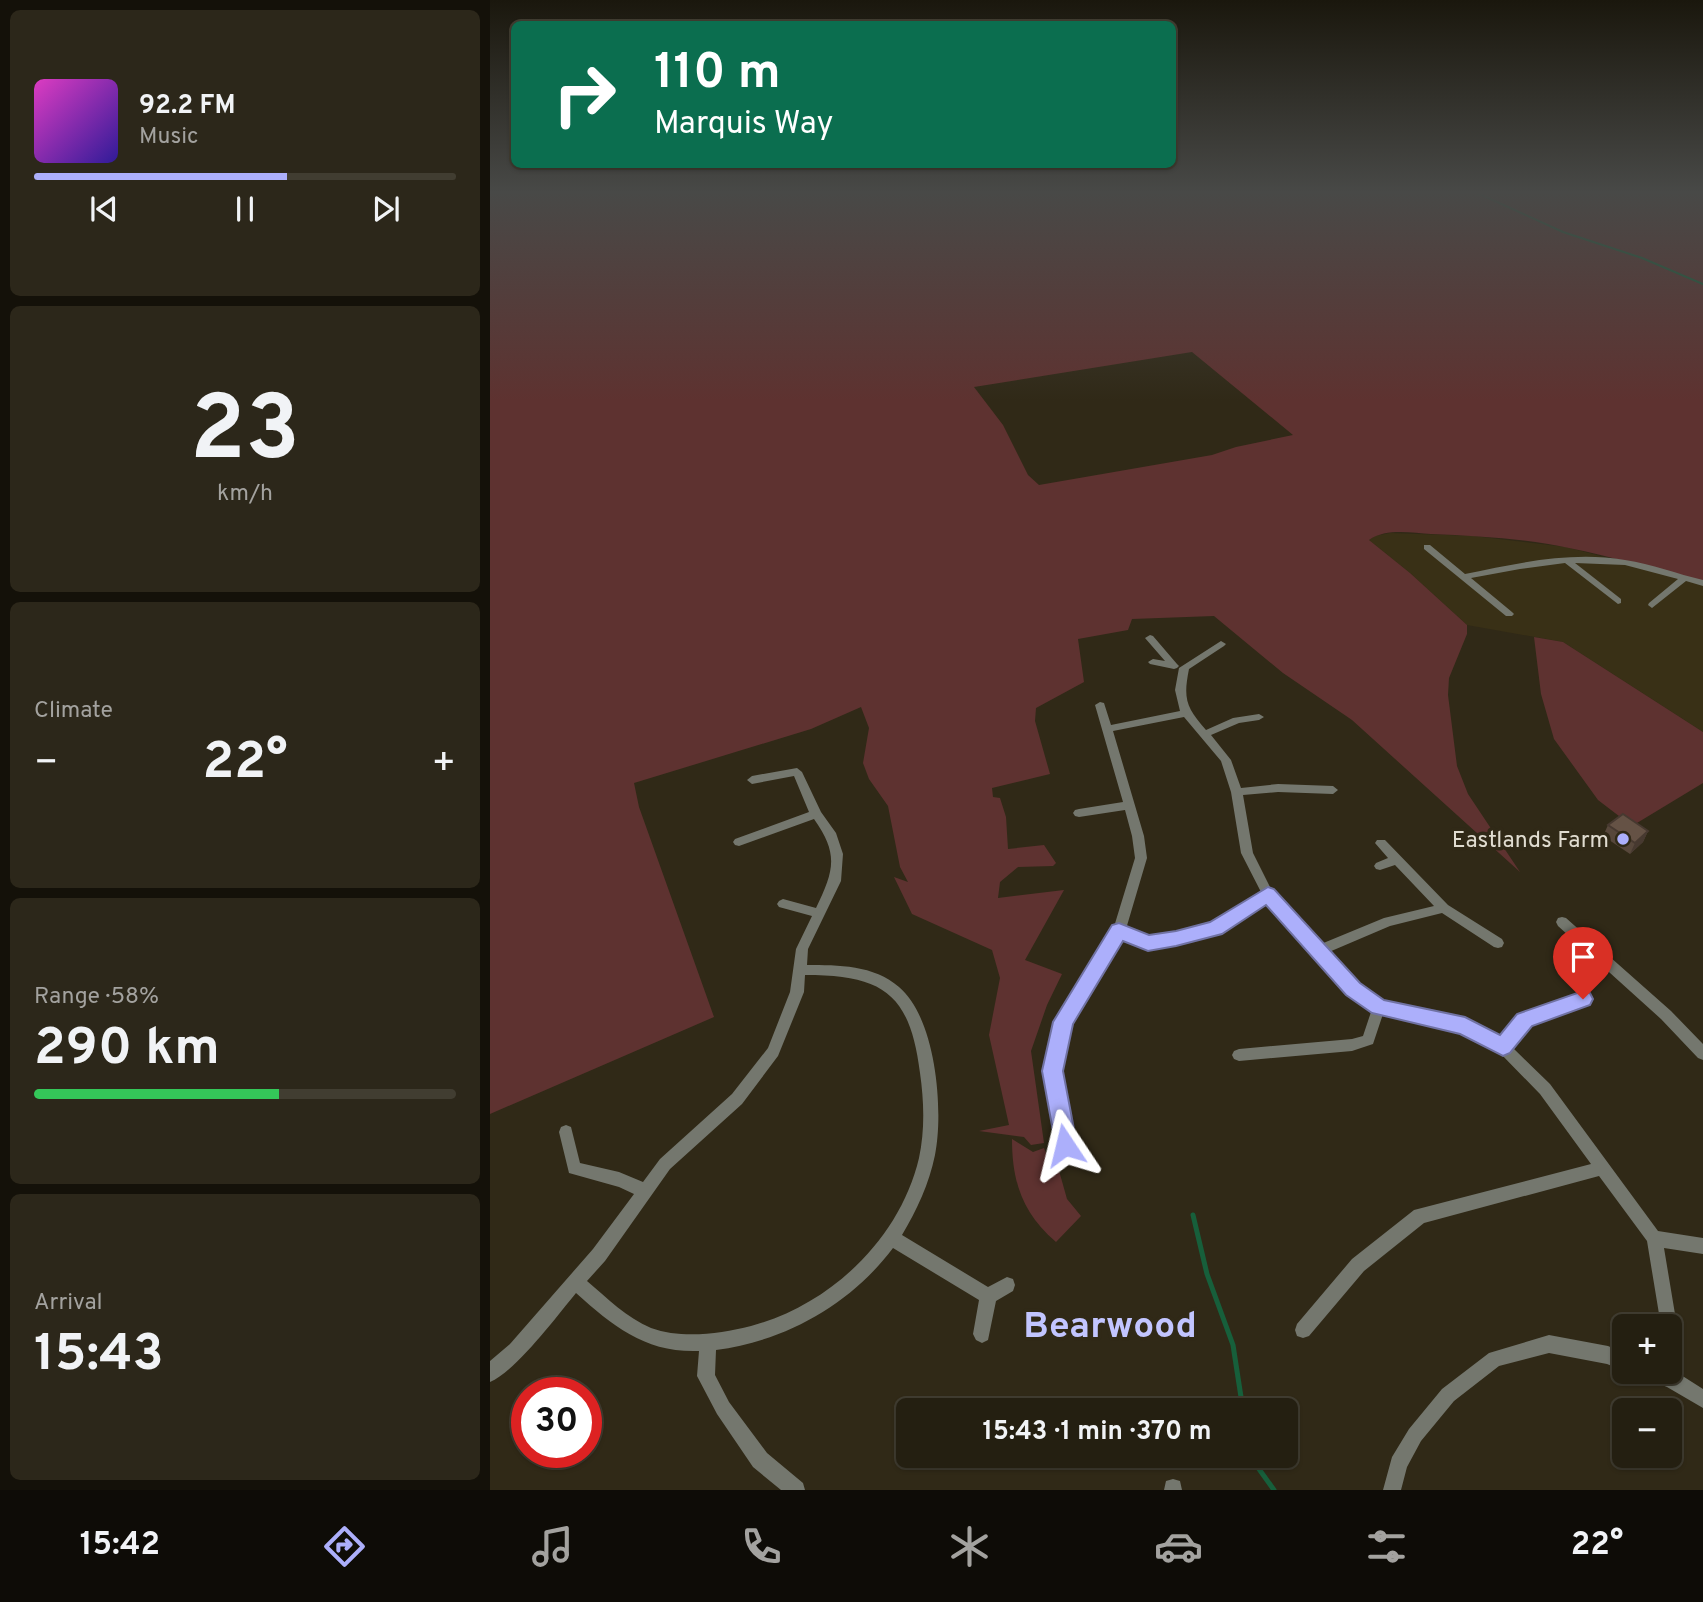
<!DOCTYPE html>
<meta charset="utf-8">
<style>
body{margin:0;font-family:Overpass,sans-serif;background:#2c271a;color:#f1f3f6;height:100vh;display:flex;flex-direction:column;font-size:26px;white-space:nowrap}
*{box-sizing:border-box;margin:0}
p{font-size:23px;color:#a3a29f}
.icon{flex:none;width:38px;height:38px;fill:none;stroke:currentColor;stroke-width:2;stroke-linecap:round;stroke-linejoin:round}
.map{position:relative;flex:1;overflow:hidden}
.drawer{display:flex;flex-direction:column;gap:10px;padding:10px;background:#141109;width:490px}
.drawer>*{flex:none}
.hud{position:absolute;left:21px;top:21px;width:665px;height:147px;border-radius:10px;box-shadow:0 2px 5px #0004,0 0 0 2px #413d31;background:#0b6e4f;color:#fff;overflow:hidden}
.controls{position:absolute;left:1122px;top:1314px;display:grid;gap:14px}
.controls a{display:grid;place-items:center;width:70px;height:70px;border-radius:10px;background:#241f11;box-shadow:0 2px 5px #0004,0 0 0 2px #413d31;font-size:35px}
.speed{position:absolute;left:21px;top:1377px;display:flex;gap:14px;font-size:35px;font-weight:700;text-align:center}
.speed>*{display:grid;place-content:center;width:91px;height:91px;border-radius:50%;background:#241f11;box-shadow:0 2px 5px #0004,0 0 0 2px #413d31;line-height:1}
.speed .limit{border:10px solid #d22;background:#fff;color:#111}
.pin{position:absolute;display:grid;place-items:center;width:60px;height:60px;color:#fff;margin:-72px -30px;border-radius:50% 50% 50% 0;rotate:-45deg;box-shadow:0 0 7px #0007}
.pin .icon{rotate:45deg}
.me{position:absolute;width:77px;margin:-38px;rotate:350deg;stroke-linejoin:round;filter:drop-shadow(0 0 5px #0008)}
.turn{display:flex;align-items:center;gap:24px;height:147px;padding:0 28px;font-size:32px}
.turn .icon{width:91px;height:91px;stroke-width:2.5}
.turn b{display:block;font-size:49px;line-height:60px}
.big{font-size:52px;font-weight:700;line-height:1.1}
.drawer .card{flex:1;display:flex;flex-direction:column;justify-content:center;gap:10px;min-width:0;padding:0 24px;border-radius:10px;background:#2c271a}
.drawer .dial{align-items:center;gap:0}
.dial b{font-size:91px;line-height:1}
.song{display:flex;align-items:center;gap:21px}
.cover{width:84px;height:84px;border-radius:10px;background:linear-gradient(135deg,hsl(310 70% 55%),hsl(250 70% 35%))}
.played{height:7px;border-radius:4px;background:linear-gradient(90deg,#acaffb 60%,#413d31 60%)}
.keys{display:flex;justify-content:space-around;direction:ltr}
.heat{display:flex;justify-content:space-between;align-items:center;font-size:38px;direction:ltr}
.charge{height:10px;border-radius:5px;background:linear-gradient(90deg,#34c759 58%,#413d31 0)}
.trip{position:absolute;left:406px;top:1398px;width:402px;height:70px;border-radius:10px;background:#241f11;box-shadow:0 2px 5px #0004,0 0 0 2px #413d31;font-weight:700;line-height:70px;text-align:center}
.menu{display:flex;height:112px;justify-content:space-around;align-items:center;background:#0e0c07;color:#a3a29f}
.menu .icon{width:49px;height:49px}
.menu .selected{color:#acaffb}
.menu b{font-size:32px;color:#f1f3f6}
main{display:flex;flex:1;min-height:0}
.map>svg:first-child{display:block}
.built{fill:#393016}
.green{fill:#5e3230;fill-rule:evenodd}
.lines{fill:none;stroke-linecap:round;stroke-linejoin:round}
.stream-far1{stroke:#175f3b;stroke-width:2}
.stream{stroke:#175f3b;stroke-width:5}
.street{fill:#74776e;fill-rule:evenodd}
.wall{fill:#57473b}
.shaded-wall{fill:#473930}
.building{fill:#655245;stroke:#473930;stroke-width:2}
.route{fill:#acaffb;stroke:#7072a3;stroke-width:2}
.poi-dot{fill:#acaffb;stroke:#302917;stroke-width:2.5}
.labels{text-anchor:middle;stroke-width:7;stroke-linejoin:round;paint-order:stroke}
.poi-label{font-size:23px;fill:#e0dcd0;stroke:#302917;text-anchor:end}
.near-district-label{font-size:37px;font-weight:bold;fill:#c2c5ff;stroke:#302917}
</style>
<main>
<section class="drawer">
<div class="card">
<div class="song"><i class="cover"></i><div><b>92.2 FM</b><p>Music</p></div></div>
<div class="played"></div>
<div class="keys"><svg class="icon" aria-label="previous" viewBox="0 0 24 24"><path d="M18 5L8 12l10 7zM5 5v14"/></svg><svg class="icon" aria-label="pause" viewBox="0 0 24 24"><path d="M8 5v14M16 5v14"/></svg><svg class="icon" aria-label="next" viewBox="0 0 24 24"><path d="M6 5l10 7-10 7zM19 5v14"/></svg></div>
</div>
<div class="card dial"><b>23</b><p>km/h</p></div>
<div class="card"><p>Climate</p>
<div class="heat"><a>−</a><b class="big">22°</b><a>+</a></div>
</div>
<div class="card"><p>Range · 58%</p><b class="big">290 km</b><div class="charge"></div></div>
<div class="card"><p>Arrival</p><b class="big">15:43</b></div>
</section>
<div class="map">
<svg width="1213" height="1490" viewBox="0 0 1213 1490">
<rect width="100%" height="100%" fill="#302917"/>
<path class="built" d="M900,533L984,536L1076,547L1213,583V732L1073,642L977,625L920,573L879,540L885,536Z"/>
<path class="green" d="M0,192H1213V583C1168,571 1124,557 1079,548C1034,538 987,536 941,534C922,533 896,528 879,540L920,573L977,625V634L959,678L958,695L967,766L978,794L1030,872L862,720L793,673L724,616L642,619L638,630L588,639L594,682L546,708L545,721L560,774L502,788L503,797L510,798L516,817L518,849L554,845L566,863L563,866L528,867L510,882L508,898L574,890L535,960L572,974L557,1005L541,1051L554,1143L541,1145L534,1137L489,1131L519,1125L499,1035L510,978L502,950L422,914L404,877L418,882L410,867L398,806L379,779L373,763L379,728L371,707L321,729L144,783L149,807L224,1017L0,1114ZM702,352L803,435L746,447L722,455L549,485L538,475L513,425L484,387Z
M1044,637L1073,642L1213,732V783L1142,826L1108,800L1064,739L1051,694Z
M522,1139L543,1152L554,1148L558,1158L566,1160L577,1199L591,1216L566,1242C532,1213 522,1181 522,1139Z"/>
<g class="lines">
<path class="stream-far1" d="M985,192L1073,232L1152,258L1213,284"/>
<path class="stream" d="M703,1215L717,1274L743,1345L753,1410
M764,1456V1462L784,1490"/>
<path class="street" d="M934,545H940L975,574C1028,563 1082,551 1135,560C1162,564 1187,574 1213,580V586L1196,581L1162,608L1158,605L1159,603L1188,579L1135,565L1085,563L1131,599V603L1128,604L1075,563L1030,569L981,578L1022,612L1024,614L1022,616H1016L934,549Z
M660,635L663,636L687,664L689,666L687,668L684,669L660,664L658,662L663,659L675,661L655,638Z
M731,641L736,644L734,646L699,669C693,699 696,707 716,730L743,718L769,714L774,717L769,720L749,723L721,735L741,760L751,788L788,784L843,786L848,790L843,794L788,792L753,795L763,853L782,891L831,944L894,918L944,906L905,865L890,870L886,869L884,866L886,863L898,858L885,843L887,840H895L958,905L1012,939L1014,943L1012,947L1008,948L1004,947L952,913L900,926L839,952L868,984L892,1002L975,1020L1011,1039L1030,1016L1092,993L1097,995L1099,999L1097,1003L1040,1024L1022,1047L1060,1084L1168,1231L1213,1238V1254L1174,1248L1187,1326L1186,1330L1189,1336L1191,1375L1213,1389V1408L1177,1387L1155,1378L1152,1372H1180V1326H1171L1157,1241L1109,1176L934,1223L874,1271L819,1336L813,1338L807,1336L805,1330L807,1324L862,1259L924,1210L1101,1164L1050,1094L1008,1051L972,1031L893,1014L883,1044L862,1051L749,1061L744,1059L742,1055L744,1051L749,1049L862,1039L873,1036L882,1009L858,992L777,901L730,932L686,944L658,948L632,938L579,1023L569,1071L582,1145L580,1150L575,1152L570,1150L555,1071L566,1022L623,930L645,858L642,836L635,810L589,817L585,816L583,813L585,810L589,809L633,802L605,705L610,702L614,703L621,725L690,711L685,690L689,668ZM694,717L731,761L741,792L751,853L771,892L722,924L686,934L659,938L636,929L657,858L654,836L623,731Z
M307,768L312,772L331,812L346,833L353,854L351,881L318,949L317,965C348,965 384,965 409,987C446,1018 454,1110 445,1155C439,1184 427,1210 412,1235L498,1287L517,1277L523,1279L525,1285L523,1291L506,1301L498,1340L492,1343L486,1340L483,1334L489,1300L403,1248C361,1304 296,1341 226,1350L225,1375L239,1402L277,1453L313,1483L315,1490H291L263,1467L227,1414L207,1376L209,1351C156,1353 124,1327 86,1293C67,1316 26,1371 0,1382V1361L20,1344L103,1249L144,1194L129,1187L79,1173L69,1132L71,1127L76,1125L81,1127L90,1163L129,1172L153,1182L170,1159L242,1094L278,1048L300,992L306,949L322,916L289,907L287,904L289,901L293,899L326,908C344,871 349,854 324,819L249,846L245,845L243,842L245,839L319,812L304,776L262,784L257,780L262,776ZM315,975C394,975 420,994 430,1073C434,1101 435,1130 429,1158C410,1239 340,1305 261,1326C229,1334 192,1339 161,1328C137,1318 117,1298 97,1281L115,1261L180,1169L252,1104L288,1056L314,992Z
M1072,917L1076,918L1181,1011L1213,1044V1060L1208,1058L1171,1019L1068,926L1066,922L1068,918Z
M1059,1335L1118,1346L1134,1353V1371L1117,1364L1059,1353L1009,1366L964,1401L931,1441L917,1467L911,1490H893L902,1457L919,1429L952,1389L999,1353Z
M683,1479L690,1481L692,1490H674L676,1481Z"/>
</g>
<path class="wall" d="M1118,825L1158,831L1153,842L1140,854L1113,836Z"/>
<path class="shaded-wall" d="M1158,831L1153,842L1140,854L1145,843Z"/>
<path class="building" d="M1133,814L1158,831L1145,843L1118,825Z"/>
<linearGradient id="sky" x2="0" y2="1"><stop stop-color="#1a170d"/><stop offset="0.48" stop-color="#484947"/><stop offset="1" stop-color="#484947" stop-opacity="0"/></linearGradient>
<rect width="1213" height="401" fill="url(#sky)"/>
<path class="route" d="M778,887L784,889L870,983L894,1000L975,1017L1010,1035L1027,1014L1093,991L1100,993L1103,999L1100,1005L1042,1026L1020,1053L1013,1056L970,1034L882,1013L856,995L776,905L732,934L686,946L658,951L633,941L583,1024L573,1071L587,1145L583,1153L575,1156L567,1153L552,1071L563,1022L622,925L629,923L659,935L686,931L720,922Z"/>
<circle class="poi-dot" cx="1133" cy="839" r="7"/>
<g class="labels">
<g class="poi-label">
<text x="1119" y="847">Eastlands Farm</text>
</g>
<g class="near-district-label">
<text x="620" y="1337">Bearwood</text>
</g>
</g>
</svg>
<div class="controls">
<a>+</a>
<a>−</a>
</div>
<div class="speed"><div class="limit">30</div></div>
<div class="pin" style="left:1093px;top:999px;background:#d93025"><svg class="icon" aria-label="arrive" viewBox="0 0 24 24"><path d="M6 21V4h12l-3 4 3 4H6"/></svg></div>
<svg class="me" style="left:575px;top:1145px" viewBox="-20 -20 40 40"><path d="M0-17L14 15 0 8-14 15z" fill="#acaffb" stroke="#fff" stroke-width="4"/></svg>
<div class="trip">15:43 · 1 min · 370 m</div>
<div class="hud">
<div class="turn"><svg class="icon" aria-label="right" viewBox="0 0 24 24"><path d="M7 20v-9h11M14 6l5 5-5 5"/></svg><div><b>110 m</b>Marquis Way</div></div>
</div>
</div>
</main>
<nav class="menu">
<b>15:42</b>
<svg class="icon selected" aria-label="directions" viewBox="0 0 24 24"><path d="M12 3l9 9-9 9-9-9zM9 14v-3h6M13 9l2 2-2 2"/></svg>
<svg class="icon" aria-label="music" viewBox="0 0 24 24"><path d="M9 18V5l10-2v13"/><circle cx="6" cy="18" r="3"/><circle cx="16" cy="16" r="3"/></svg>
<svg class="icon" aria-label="phone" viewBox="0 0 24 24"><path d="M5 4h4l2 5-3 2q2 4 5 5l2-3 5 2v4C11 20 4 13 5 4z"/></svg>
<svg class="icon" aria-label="climate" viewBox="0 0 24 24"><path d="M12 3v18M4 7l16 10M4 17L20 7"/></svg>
<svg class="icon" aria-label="car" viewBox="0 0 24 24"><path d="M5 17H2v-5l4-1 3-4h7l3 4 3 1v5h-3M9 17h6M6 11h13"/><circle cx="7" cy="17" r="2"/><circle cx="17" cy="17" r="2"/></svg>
<svg class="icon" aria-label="filters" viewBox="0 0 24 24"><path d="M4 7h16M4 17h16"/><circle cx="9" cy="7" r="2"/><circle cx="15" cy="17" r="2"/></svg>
<b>22°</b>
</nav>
